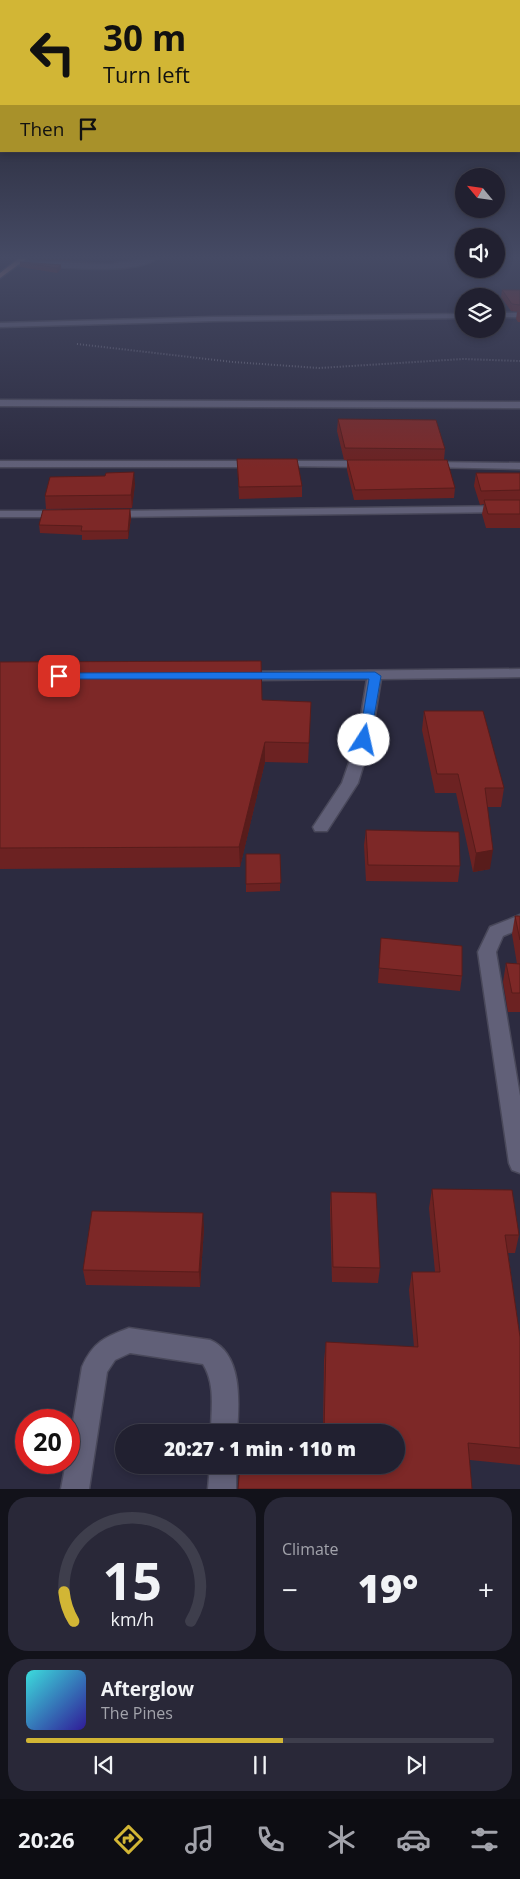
<!DOCTYPE html>
<meta charset="utf-8">
<style>
body{margin:0;font-family:"Open Sans",sans-serif;background:#292838;color:#f1f3f6;height:100vh;display:flex;flex-direction:column;font-size:19px;white-space:nowrap}
*{box-sizing:border-box;margin:0}
p{font-size:16px;color:#a2a3ab}
.icon{flex:none;width:28px;height:28px;fill:none;stroke:currentColor;stroke-width:2;stroke-linecap:round;stroke-linejoin:round}
.map{position:relative;height:1489px;overflow:hidden}
.side{display:flex;flex-direction:column;gap:8px;padding:8px;background:#12121a;flex:1}
.side>*{flex:none}
.guide{position:absolute;left:0px;top:0px;width:520px;height:152px;box-shadow:0 2px 8px #0003,0 0 0 1px #3e3e4c;background:#d2b635;color:#111;overflow:hidden}
.needle{width:32px;rotate:299deg}
.tools{position:absolute;left:455px;top:168px;display:grid;gap:10px}
.tools a{display:grid;place-items:center;width:50px;height:50px;border-radius:50%;background:#212030;box-shadow:0 2px 8px #0003,0 0 0 1px #3e3e4c;font-size:25px}
.speed{position:absolute;left:15px;top:1409px;display:flex;gap:10px;font-size:25px;font-weight:700;text-align:center}
.speed>*{display:grid;place-content:center;width:65px;height:65px;border-radius:50%;background:#212030;box-shadow:0 2px 8px #0003,0 0 0 1px #3e3e4c;line-height:1}
.speed .limit{border:8px solid #d22;background:#fff;color:#111}
.pin{position:absolute;display:grid;place-items:center;width:42px;height:42px;color:#fff;margin:-21px;border-radius:10px;box-shadow:0 2px 8px #0006}
.me{position:absolute;width:55px;margin:-28px;rotate:10deg;stroke-linejoin:round;filter:drop-shadow(0 0 4px #0008)}
.turn{display:flex;align-items:center;gap:18px;height:105px;padding:0 20px;font-size:22px}
.turn .icon{width:65px;height:65px;stroke-width:2.5}
.turn b{display:block;font-size:35px;line-height:42px}
.then{display:flex;align-items:center;height:48px;padding:0 20px;background:#0003;gap:10px;font-size:19px}
.big{font-size:38px;font-weight:800;line-height:1.1}
.side .tile{flex:1;display:flex;flex-direction:column;justify-content:center;gap:8px;min-width:0;padding:0 18px;border-radius:20px;background:#292838}
.side .dial{align-items:center;gap:0}
.dial svg{height:130px;overflow:visible;fill:none;stroke:#3e3e4c;stroke-width:7;stroke-linecap:round;text-anchor:middle}
.dial text{fill:#f1f3f6;stroke:none}
.song{display:flex;align-items:center;gap:15px}
.cover{width:60px;height:60px;border-radius:8px;background:linear-gradient(135deg,hsl(180 70% 55%),hsl(250 70% 35%))}
.played{height:5px;border-radius:2px;background:linear-gradient(90deg,#d2b635 55%,#3e3e4c 55%)}
.keys{display:flex;justify-content:space-around;direction:ltr}
.heat{display:flex;justify-content:space-between;align-items:center;font-size:28px;direction:ltr}
.side .tiles{flex:1;display:grid;gap:8px;grid-template-columns:1fr 1fr}
.tile:last-child{grid-column:span 2}
.trip{position:absolute;left:115px;top:1424px;width:290px;height:50px;border-radius:25px;background:#212030;box-shadow:0 2px 8px #0003,0 0 0 1px #3e3e4c;font-weight:800;line-height:50px;text-align:center}
.tabs{display:flex;height:80px;justify-content:space-around;align-items:center;background:#0d0d13;color:#a2a3ab}
.tabs .icon{width:35px;height:35px}
.tabs .active{color:#d2b635}
.tabs b{font-size:22px;color:#f1f3f6}
.map>svg:first-child{display:block}
.lines{fill:none;stroke-linecap:round;stroke-linejoin:round}
.minor-casing{stroke:#49485a;stroke-width:3}
.major-casing{stroke:#49485a;stroke-width:3}
.path{stroke:#6a697c;stroke-width:2;stroke-dasharray:1 2;stroke-linecap:butt}
.minor{fill:#616078;fill-rule:evenodd}
.major{fill:#ba897a;fill-rule:evenodd}
.wall{fill:#6c2222}
.shaded-wall{fill:#581c1b}
.building{fill:#7d2827;stroke:#581c1b}
.route{fill:#1a73e8;stroke:#114b97}
</style>
<div class="map">
<svg width="520" height="1489" viewBox="0 0 520 1489">
<rect width="100%" height="100%" fill="#2c2b40"/>
<g class="lines">
<g class="minor-casing">
<path id="minor" d="M146,259H156C133,276 50,266 19,265L15,263L19,261L109,264Z
M496,313H520V317H496Z
M464,314V318L213,321L0,327V323L213,317Z
M0,400L520,402V408L0,406Z
M0,461H256L261,464L256,467H0Z
M279,461H366L371,464L366,467L275,466L274,464Z
M429,462L520,463V469L425,467L424,465Z
M520,506V512L111,517L105,514L111,511Z
M0,511H61L67,514L61,517H0Z
M520,669V677L381,679L371,740L358,783L327,831H315L313,827L342,783L357,740L367,679L241,680L234,676L241,672Z
M520,915V929L503,936L496,952L520,1096V1173L512,1170L509,1163L478,952L490,927Z
M129,1328L210,1340C243,1354 239,1403 237,1432H211C211,1409 216,1385 203,1364L130,1353L115,1360L107,1372L89,1489H61L66,1462H69V1446L82,1367C93,1342 105,1337 129,1328Z
M210,1465H236V1489H208Z"/>
</g>
<g class="major-casing">
<path id="major" d="M18,259H26L0,278V273Z"/>
</g>
<path class="path" d="M77,344L233,362L319,368L463,359L520,361"/>
<use href="#minor" class="minor"/>
<use href="#major" class="major"/>
</g>
<path class="wall" d="M29,259H72L70,261Z
M20,262L61,265V269L57,273L20,267Z
M502,290H520V312L511,311L501,297Z
M517,312H520V322H518L516,319Z
M338,419L445,449L444,460L455,488L454,498L354,500L347,470V460H344L337,431Z
M237,459L302,486V497L239,499Z
M476,473H520V528H486L482,514L484,504L480,505L474,486Z
M135,484L132,508L46,509L45,496Z
M130,509L131,518L128,539L82,540V535L40,533L39,525Z
M0,662L262,700L311,702L308,763L265,762L240,867L0,869Z
M424,711L504,788L501,807H487L490,869L473,872L456,793H435L422,730Z
M366,830L460,866L458,882L366,881L364,845Z
M246,854H280V891L246,892Z
M515,916H520V1014V1012H508L503,982L506,963L517,964L512,934Z
M381,938L462,976L460,991L378,983Z
M432,1189L519,1235L515,1253H508L520,1337V1465L470,1460L396,1432H323L324,1360L326,1342L414,1347L409,1290L412,1272H435L429,1208Z
M331,1192L380,1268L378,1283L332,1282L330,1208Z
M204,1228L200,1287L86,1285L83,1270Z"/>
<path class="shaded-wall" d="M61,265V269L57,273V268Z
M134,472L135,484L132,508L131,495Z
M130,509L131,518L128,539V531Z
M265,742V762L240,867L239,847Z
M493,850L490,869L473,872L476,853Z
M203,1213L204,1228L200,1287L199,1272Z"/>
<path class="building" d="M20,262L61,265L57,268Z
M502,290H520V305L512,304Z
M338,419L436,420L445,449L345,448Z
M237,459H297L302,486L239,487Z
M347,460H447L455,488L355,490Z
M134,472L131,495L45,496L50,477L105,476L106,473Z
M476,473H520V490L481,491Z
M484,500H520V514H488Z
M130,509L128,531H81L82,526L39,525L43,510Z
M261,661L262,700L311,702L309,743L265,742L239,847L0,848V662Z
M424,711H483L504,788H485L493,850L476,853L458,774H437Z
M366,830L459,832L460,866L368,865Z
M246,854H280L281,883L246,884Z
M515,916H520V940Z
M381,938L462,946V976L379,968Z
M506,963L520,964V993H512Z
M432,1189L512,1190L519,1235H505L520,1337V1448L468,1443L472,1489H238L240,1465H396V1432H324L326,1342L418,1347L412,1272H440Z
M331,1192L376,1193L380,1268L333,1267Z
M92,1211L203,1213L199,1272L83,1270Z"/>
<linearGradient id="sky" x2="0" y2="1"><stop stop-color="#181823"/><stop offset="0.55" stop-color="#454a64"/><stop offset="1" stop-color="#454a64" stop-opacity="0"/></linearGradient>
<rect width="520" height="468" fill="url(#sky)"/>
<path class="route" d="M375,672L381,676L370,740L364,743L359,740L369,679H59L54,676L59,673Z"/>
</svg>
<div class="tools">
<a><svg class="needle" viewBox="-14 -14 28 28"><path d="M0-13l5 13h-10z" fill="#e53935"/><path d="M0 13l5-13h-10z" fill="#a2a3ab"/></svg></a>
<a><svg class="icon" aria-label="sound" viewBox="0 0 24 24"><path d="M4 9h4l5-4v14l-5-4H4zM17 9q2 3 0 6"/></svg></a>
<a><svg class="icon" aria-label="layers" viewBox="0 0 24 24"><path d="M12 4l9 5-9 5-9-5zM3 14l9 5 9-5"/></svg></a>
</div>
<div class="speed"><div class="limit">20</div></div>
<div class="pin" style="left:59px;top:676px;background:#d93025"><svg class="icon" aria-label="arrive" viewBox="0 0 24 24"><path d="M6 21V4h12l-3 4 3 4H6"/></svg></div>
<svg class="me" style="left:364px;top:740px" viewBox="-20 -20 40 40"><circle r="19" fill="#fff"/><path d="M0-13L10 11 0 6-10 11z" fill="#1a73e8"/></svg>
<div class="trip">20:27 · 1 min · 110 m</div>
<div class="guide">
<div class="turn"><svg class="icon" aria-label="left" viewBox="0 0 24 24"><path d="M17 20v-9H6M10 6l-5 5 5 5"/></svg><div><b>30 m</b>Turn left</div></div>
<div class="then">Then<svg class="icon" aria-label="arrive" viewBox="0 0 24 24"><path d="M6 21V4h12l-3 4 3 4H6"/></svg></div>
</div>
</div>
<section class="side">
<div class="tiles">
<div class="tile dial"><svg viewBox="0 0 100 80">
<path d="M14 69A42 42 0 1 1 86 69"/>
<path d="M14 69A42 42 0 0 1 8 51" stroke="#d2b635"/>
<text x="50" y="56" font-size="32" font-weight="700">15</text>
<text x="50" y="72" font-size="11">km/h</text>
</svg></div>
<div class="tile"><p>Climate</p>
<div class="heat"><a>−</a><b class="big">19°</b><a>+</a></div>
</div>
<div class="tile">
<div class="song"><i class="cover"></i><div><b>Afterglow</b><p>The Pines</p></div></div>
<div class="played"></div>
<div class="keys"><svg class="icon" aria-label="previous" viewBox="0 0 24 24"><path d="M18 5L8 12l10 7zM5 5v14"/></svg><svg class="icon" aria-label="pause" viewBox="0 0 24 24"><path d="M8 5v14M16 5v14"/></svg><svg class="icon" aria-label="next" viewBox="0 0 24 24"><path d="M6 5l10 7-10 7zM19 5v14"/></svg></div>
</div>
</div>
</section>
<nav class="tabs">
<b>20:26</b>
<svg class="icon active" aria-label="directions" viewBox="0 0 24 24"><path d="M12 3l9 9-9 9-9-9zM9 14v-3h6M13 9l2 2-2 2"/></svg>
<svg class="icon" aria-label="music" viewBox="0 0 24 24"><path d="M9 18V5l10-2v13"/><circle cx="6" cy="18" r="3"/><circle cx="16" cy="16" r="3"/></svg>
<svg class="icon" aria-label="phone" viewBox="0 0 24 24"><path d="M5 4h4l2 5-3 2q2 4 5 5l2-3 5 2v4C11 20 4 13 5 4z"/></svg>
<svg class="icon" aria-label="climate" viewBox="0 0 24 24"><path d="M12 3v18M4 7l16 10M4 17L20 7"/></svg>
<svg class="icon" aria-label="car" viewBox="0 0 24 24"><path d="M5 17H2v-5l4-1 3-4h7l3 4 3 1v5h-3M9 17h6M6 11h13"/><circle cx="7" cy="17" r="2"/><circle cx="17" cy="17" r="2"/></svg>
<svg class="icon" aria-label="filters" viewBox="0 0 24 24"><path d="M4 7h16M4 17h16"/><circle cx="9" cy="7" r="2"/><circle cx="15" cy="17" r="2"/></svg>
</nav>
